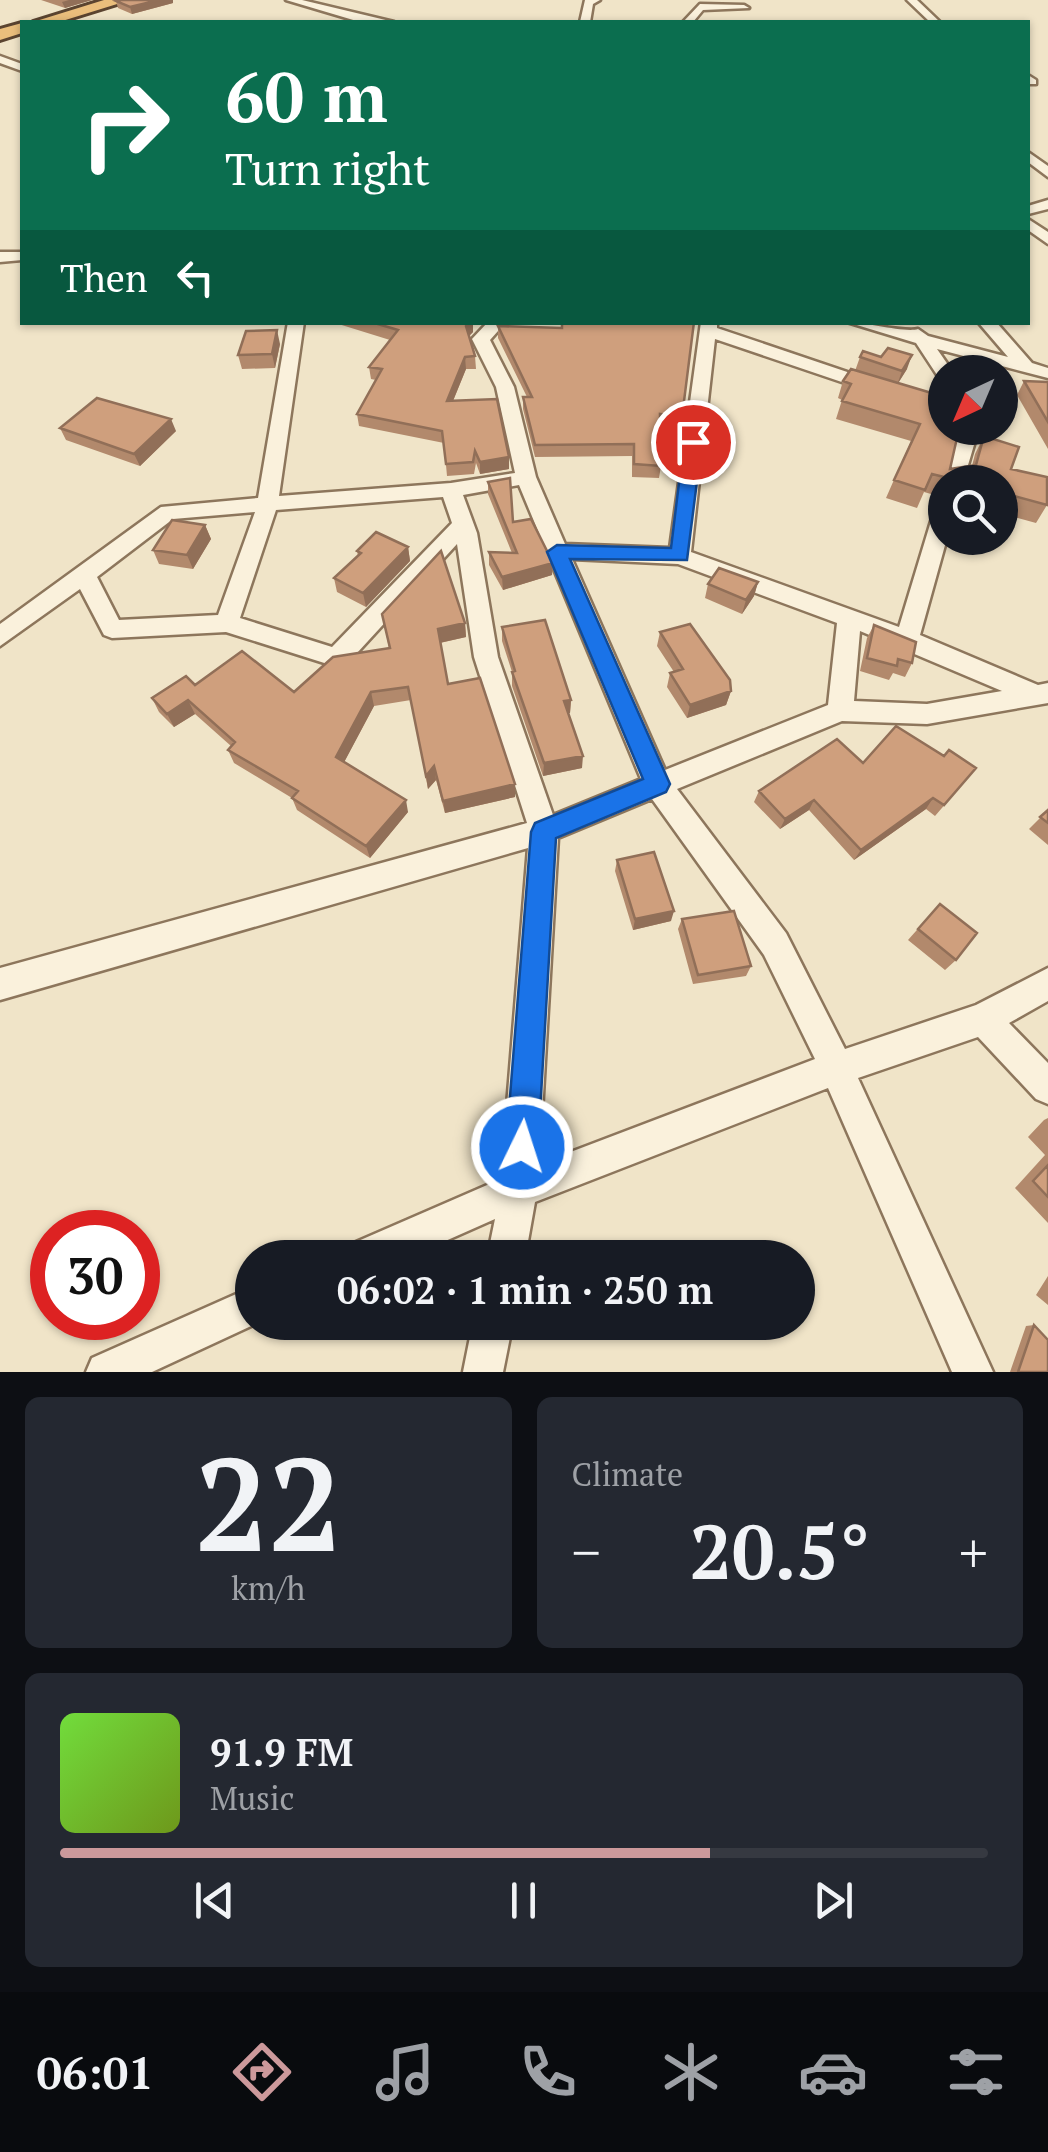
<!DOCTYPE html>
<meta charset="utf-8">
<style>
body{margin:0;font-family:"PT Serif",serif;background:#242831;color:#f1f3f6;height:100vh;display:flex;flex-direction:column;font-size:38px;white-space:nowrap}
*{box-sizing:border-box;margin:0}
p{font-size:32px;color:#9ea1a6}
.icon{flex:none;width:55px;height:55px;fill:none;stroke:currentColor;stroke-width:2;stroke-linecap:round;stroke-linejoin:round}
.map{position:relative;height:1372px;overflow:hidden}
.side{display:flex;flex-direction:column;gap:25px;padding:25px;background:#0d0f14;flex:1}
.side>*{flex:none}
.top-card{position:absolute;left:20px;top:20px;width:1010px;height:305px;border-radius:0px;box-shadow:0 2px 8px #0004;background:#0b6e4f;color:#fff;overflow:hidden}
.needle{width:65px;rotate:224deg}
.tools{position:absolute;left:928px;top:355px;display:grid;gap:20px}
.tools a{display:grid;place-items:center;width:90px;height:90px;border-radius:50%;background:#171b24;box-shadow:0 2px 8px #0004;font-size:50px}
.speed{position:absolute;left:30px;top:1210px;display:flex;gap:20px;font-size:50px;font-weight:700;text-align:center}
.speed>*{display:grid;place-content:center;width:130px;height:130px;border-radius:50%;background:#171b24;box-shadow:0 2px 8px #0004;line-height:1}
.speed .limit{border:15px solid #d22;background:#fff;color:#111}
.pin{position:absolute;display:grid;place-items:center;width:85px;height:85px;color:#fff;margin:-42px;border:5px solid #fff;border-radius:50%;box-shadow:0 2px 10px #0007}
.me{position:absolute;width:110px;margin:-55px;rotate:4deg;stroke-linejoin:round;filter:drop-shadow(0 0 8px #0008)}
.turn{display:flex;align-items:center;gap:35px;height:210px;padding:0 40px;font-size:45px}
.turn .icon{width:130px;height:130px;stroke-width:2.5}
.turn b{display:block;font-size:70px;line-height:85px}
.then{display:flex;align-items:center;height:95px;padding:0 40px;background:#0003;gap:20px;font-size:38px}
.big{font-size:75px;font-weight:700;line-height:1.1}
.side .card{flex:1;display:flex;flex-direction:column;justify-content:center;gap:15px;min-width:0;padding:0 35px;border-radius:15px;background:#242831}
.side .dial{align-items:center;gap:0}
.dial b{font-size:130px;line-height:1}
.song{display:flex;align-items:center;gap:30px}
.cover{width:120px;height:120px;border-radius:15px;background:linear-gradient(135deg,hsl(100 70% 55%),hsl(80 70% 35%))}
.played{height:10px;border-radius:5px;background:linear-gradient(90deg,#cc999b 70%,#363941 70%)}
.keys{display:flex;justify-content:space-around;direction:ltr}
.heat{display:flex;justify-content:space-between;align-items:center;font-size:55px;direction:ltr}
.side .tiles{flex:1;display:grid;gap:25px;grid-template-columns:1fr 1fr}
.card:last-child{grid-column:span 2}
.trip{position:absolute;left:235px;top:1240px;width:580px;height:100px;border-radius:50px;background:#171b24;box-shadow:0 2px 8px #0004;font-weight:700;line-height:100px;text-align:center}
.tab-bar{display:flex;height:160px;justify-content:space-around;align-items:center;background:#090b0e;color:#9ea1a6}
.tab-bar .icon{width:70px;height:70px}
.tab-bar .on{color:#cc999b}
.tab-bar b{font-size:45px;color:#f1f3f6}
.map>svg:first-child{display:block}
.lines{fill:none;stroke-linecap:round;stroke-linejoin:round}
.minor-casing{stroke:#8d765c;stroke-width:5}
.trunk-casing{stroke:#5b4430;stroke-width:6}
.minor{fill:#faf1dc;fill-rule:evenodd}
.trunk{fill:#eabe7c;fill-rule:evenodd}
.wall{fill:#b2896c}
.shaded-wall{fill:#916f58}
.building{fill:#cf9f7d;stroke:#916f58;stroke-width:2.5}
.route{fill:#1a73e8;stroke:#114b97;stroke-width:2.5}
</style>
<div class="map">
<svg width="1048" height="1372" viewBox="0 0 1048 1372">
<rect width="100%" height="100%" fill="#f0e4c8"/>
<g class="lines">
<g class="minor-casing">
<path id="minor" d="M286,0H302L394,22H360Z
M585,0H600L593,4L590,22H580Z
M907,0H917L940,22H930Z
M700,4L744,5L749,8L703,10L693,22H683Z
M0,56L22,64V71L0,63Z
M1028,75L1036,80V84H1028Z
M1028,152L1048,166V177L1028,162Z
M1048,200V209L1028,214V206Z
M1028,219L1048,232V244L1028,230Z
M0,252H22V260L0,262Z
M288,322H304L279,496L451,483L515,473L496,387L472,339L488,322H506L490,340L514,387L536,477L565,544L670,548L701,322H717V328L945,405V417L715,339L691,552L899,627L935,508L945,501L947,538L920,635L1038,685L1048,683V703L927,724L842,721L677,789L786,933L845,1049L976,1005L1048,968V1001L1009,1023L1048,1063V1104L1036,1099L978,1037L858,1078L993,1372H952L828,1088L535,1202L525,1258H487L495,1219L407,1258H343L349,1245L501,1179L528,848L0,1000V968L527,823L474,657L457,544L346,665L337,667L226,632L112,638L104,635L80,589L0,646V624L161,507L258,498ZM519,485L641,779L553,815L498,657L477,533L463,495ZM443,497L452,523L332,647L240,618L276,510ZM255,512L218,615L119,620L97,577L173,519ZM572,559L678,564L837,623L828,705L665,770ZM860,631L1002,691L927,704L854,701ZM652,799L764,955L815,1059L539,1164L558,838Z
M847,322C866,322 905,333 918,329L928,336L1008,357L978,322H996L1032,363L1048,368V378L937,349L953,372H945V379L939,378L916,343Z
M959,428H979L963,482L945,485Z
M252,1287V1322H260L152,1372H86L92,1358Z
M473,1322H513L503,1372H463Z"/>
</g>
<g class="trunk-casing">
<path id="trunk" d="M104,0H130L59,22H33Z
M22,23V33L0,40V29Z"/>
</g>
<use href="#minor" class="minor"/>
<use href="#trunk" class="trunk"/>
</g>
<path class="wall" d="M41,0H92L65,8Z
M121,0H173V3L132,14L118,8L116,1Z
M332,322H473V332L469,336L475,356L476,369H466L453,401L509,469L480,474L476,463L474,474L447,476L444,443L359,426L357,414L376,380L371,379L369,367L390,340Z
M694,322L680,429L660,426L661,466L659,478L632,477V456L535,457L523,409V397H527L498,338V326L562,328Z
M280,344L275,368L242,369L238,355Z
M860,357L907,369L898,383L950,469L972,466L975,454L984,436L1011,469L1047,505L1036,523L1000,513V482H945V498L924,492L917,508L886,498L911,441L836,419L842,400L838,398L843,381L855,371Z
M1024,381L1048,382V449L1017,395Z
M60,428L176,431L140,466L66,440Z
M488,482L513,522L553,563L552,575L503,590L489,565V552L512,553L488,494Z
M205,525L211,539L193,569L159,564L153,550Z
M408,547L410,561L366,607L337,592L334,578L358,556L357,551Z
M758,582L754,596L742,614L705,598L708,584Z
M382,614L465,623L466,637L440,643L448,684L515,797L445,813L436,780L428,789L411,700L374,706L344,762L408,812L370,858L297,810L292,798L234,763L228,750L231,746L195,714L174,727L159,712L152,698L195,685L294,692L389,648Z
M874,625L912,663L905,677L893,673L889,680L860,671L867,638Z
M502,627L571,700L570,713H568L582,768L543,776L512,686V672L502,641Z
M660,632L731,691L726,705L687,718L667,687L670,673L674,672L657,646Z
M863,763L967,779L935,816L926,809L854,860L809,810L780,829L754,802L759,791Z
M1048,810V845L1029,829Z
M617,860L671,921L633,930L615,871Z
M940,904L956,960L945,970L908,940Z
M682,919L751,966L746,976L693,984L678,929Z
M1048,1118V1223L1015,1188L1045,1155L1028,1137L1044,1120Z
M1048,1276V1305L1036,1295Z
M1034,1325L1048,1372H1010L1026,1326Z"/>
<path class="shaded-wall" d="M69,0H92L65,8L62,2Z
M159,0H173V3L132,14L130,7Z
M470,322H473V332L467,338L466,326Z
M277,330L280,344L275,368L272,354Z
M912,355L907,369L897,385L902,371Z
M465,357L466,369L448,413L447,401Z
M171,419L176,431L140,466L134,454Z
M509,457V469L480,474V462Z
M205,525L211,539L193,569L187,555Z
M408,547L410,561L366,607L363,593Z
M553,563L552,575L503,590L502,577Z
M758,582L754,596L742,614L746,600Z
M465,623L466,637L439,643L438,629Z
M731,691L726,705L687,718L690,705Z
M371,692L374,706L340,770L336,757Z
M188,700L195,714L174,727L167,714Z
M571,700L570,713L563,714L564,701Z
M583,756L582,768L543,776L544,763Z
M434,766L436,780L428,789L426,776Z
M515,784V797L445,813L443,801Z
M933,798L926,809L854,860L861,850Z
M406,800L408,812L370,858L366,846Z
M814,800L809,810L780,829L785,819Z
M674,911L671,921L633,930L635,919Z"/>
<path class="building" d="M121,0H159L130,7L116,1Z
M371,322H470L466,326L475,356L465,357L447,401L497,399L509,457L480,462L475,451L473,462L446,464L442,431L357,414L382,369L369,367L398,330Z
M562,322H694L682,417L660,414L661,466L634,464V444L535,445L523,397H532L498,326L562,328Z
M277,330L272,354L238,355L246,331Z
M888,348L912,355L902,371L860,357L863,351L881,357Z
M851,369L945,397V428L959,429L950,469L976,465L984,436L1019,447L1011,469L1047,477V505L1000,492V482H964L932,474L925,490L894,480L920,424L842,401L851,384L843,381Z
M1024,381L1048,382V422Z
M97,398L171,419L134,454L60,428Z
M510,478L513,522L531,519L553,563L502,577L489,552L517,553L488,482Z
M172,520L205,525L187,555L153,550Z
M376,532L408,547L363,593L334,578L361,553L357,551Z
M441,551L465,623L438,629L448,684L480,678L515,784L443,801L434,766L426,776L408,687L371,692L336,757L406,800L366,846L292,798L298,791L228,750L235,742L188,700L167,714L152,698L186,676L195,685L242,651L294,692L333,657L390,648L382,614Z
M719,568L758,582L746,600L708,584Z
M545,620L571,700L564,701L583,756L544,763L512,672L515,671L502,627Z
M690,624L730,680L731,691L690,705L670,673L683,669L660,632Z
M874,625L916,642L912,663L898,659L897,666L867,658Z
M896,726L944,756L949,750L976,768L944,805L933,798L861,850L814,800L785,819L759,791L837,739L863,763Z
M1048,810V823L1040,817Z
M654,852L674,911L635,919L617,860Z
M940,904L977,933L956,960L918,929Z
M734,911L751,966L698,975L682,919Z
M1048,1165V1197L1033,1181Z
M1034,1325L1048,1340V1372H1018Z"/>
<path class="route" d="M693,437L702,442L687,560L570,559L670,784L666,792L556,838L538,1147L534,1159L522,1163L511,1159L506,1147L531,832L535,823L643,779L547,552L557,545L671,548L684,442Z"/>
</svg>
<div class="tools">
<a><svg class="needle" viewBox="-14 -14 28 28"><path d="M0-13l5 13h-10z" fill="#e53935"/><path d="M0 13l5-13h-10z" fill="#9ea1a6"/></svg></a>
<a><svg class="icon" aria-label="search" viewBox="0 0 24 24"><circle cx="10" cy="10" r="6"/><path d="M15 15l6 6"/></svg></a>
</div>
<div class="speed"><div class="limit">30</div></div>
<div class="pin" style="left:693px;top:442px;background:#d93025"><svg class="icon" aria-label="arrive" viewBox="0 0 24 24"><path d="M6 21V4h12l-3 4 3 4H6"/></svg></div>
<svg class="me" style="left:522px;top:1147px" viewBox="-20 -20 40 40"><circle r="17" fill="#1a73e8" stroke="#fff" stroke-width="3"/><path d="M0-11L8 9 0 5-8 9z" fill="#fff"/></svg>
<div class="trip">06:02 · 1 min · 250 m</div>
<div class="top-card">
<div class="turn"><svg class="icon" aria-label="right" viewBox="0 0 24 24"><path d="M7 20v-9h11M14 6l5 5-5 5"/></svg><div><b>60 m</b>Turn right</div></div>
<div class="then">Then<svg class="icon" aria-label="left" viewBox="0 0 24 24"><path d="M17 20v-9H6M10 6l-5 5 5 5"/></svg></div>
</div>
</div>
<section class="side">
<div class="tiles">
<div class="card dial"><b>22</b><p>km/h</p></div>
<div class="card"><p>Climate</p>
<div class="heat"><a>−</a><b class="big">20.5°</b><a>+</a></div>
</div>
<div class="card">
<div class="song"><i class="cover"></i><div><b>91.9 FM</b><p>Music</p></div></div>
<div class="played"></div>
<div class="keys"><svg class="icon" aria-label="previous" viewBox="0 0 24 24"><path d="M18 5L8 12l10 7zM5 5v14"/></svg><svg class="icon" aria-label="pause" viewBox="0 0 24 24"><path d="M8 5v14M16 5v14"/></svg><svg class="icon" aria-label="next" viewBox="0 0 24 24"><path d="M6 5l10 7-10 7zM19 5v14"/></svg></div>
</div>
</div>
</section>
<nav class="tab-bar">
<b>06:01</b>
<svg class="icon on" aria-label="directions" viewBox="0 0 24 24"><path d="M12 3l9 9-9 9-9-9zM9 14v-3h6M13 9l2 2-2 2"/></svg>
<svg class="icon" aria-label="music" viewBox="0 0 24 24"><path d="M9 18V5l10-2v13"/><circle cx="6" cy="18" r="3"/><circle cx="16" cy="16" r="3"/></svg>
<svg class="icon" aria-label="phone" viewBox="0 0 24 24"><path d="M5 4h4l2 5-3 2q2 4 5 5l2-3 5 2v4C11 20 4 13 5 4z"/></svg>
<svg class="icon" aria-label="climate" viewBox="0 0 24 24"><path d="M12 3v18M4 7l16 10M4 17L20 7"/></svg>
<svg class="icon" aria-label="car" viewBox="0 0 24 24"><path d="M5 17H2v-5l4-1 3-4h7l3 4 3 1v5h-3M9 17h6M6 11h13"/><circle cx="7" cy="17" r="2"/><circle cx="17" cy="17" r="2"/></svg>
<svg class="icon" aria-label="filters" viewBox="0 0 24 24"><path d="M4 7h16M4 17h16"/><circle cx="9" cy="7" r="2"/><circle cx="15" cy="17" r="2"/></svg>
</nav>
